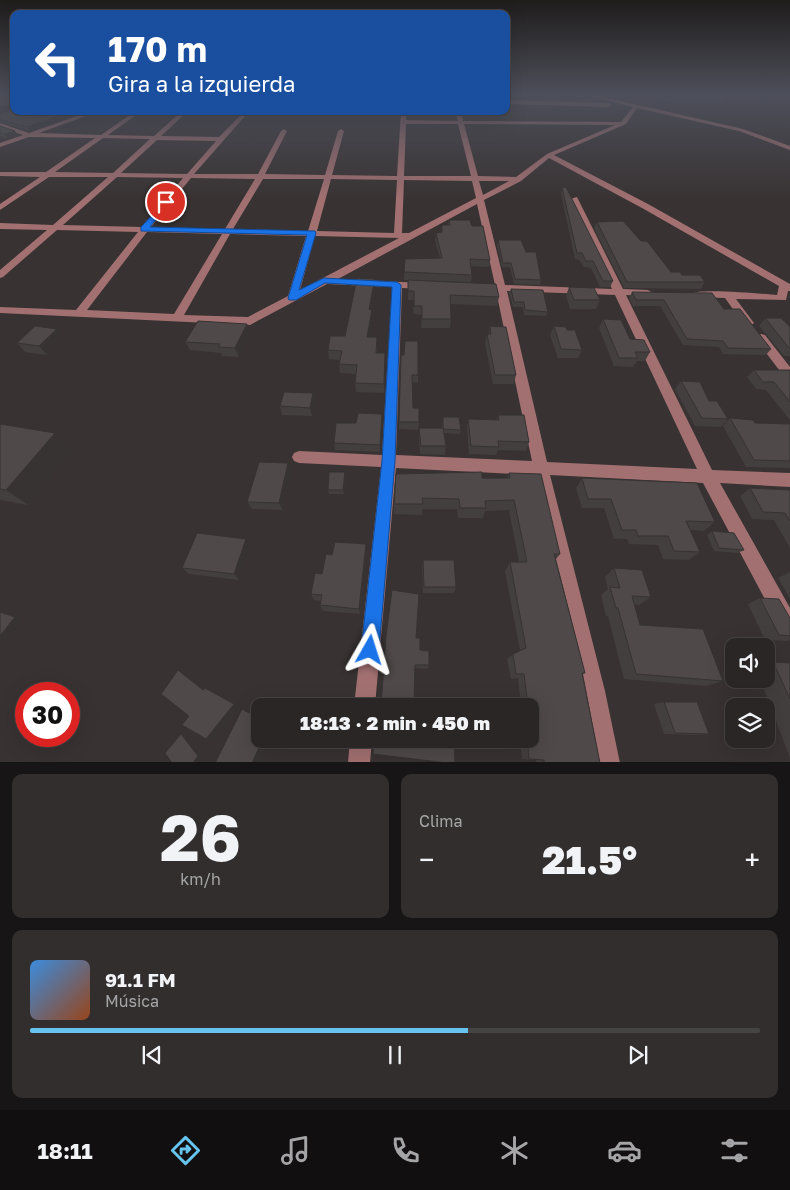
<!DOCTYPE html>
<html lang="es">
<meta charset="utf-8">
<style>
body{margin:0;font-family:"Golos Text",sans-serif;background:#322e2e;color:#f1f3f6;height:100vh;display:flex;flex-direction:column;font-size:19px;white-space:nowrap}
*{box-sizing:border-box;margin:0}
p{font-size:16px;color:#a5a5a7}
.icon{flex:none;width:28px;height:28px;fill:none;stroke:currentColor;stroke-width:2;stroke-linecap:round;stroke-linejoin:round}
.map{position:relative;height:762px;overflow:hidden}
.side{display:flex;flex-direction:column;gap:12px;padding:12px;background:#171515;flex:1}
.side>*{flex:none}
.banner{position:absolute;left:10px;top:10px;width:500px;height:105px;border-radius:10px;box-shadow:0 5px 20px #0002,0 0 0 1px #464343;background:#1a4fa0;color:#fff;overflow:hidden}
.buttons{position:absolute;left:725px;top:638px;display:grid;gap:10px}
.buttons a{display:grid;place-items:center;width:50px;height:50px;border-radius:10px;background:#2a2626;box-shadow:0 5px 20px #0002,0 0 0 1px #464343;font-size:25px}
.speed{position:absolute;left:15px;top:682px;display:flex;gap:10px;font-size:25px;font-weight:700;text-align:center}
.speed>*{display:grid;place-content:center;width:65px;height:65px;border-radius:50%;background:#2a2626;box-shadow:0 5px 20px #0002,0 0 0 1px #464343;line-height:1}
.speed .limit{border:8px solid #d22;background:#fff;color:#111}
.pin{position:absolute;display:grid;place-items:center;width:42px;height:42px;color:#fff;margin:-21px;border:2px solid #fff;border-radius:50%;box-shadow:0 1px 5px #0007}
.me{position:absolute;width:55px;margin:-28px;rotate:6deg;stroke-linejoin:round;filter:drop-shadow(0 0 4px #0008)}
.turn{display:flex;align-items:center;gap:18px;height:105px;padding:0 15px;font-size:22px}
.turn .icon{width:65px;height:65px;stroke-width:2.5}
.turn b{display:block;font-size:35px;line-height:42px}
.big{font-size:38px;font-weight:800;line-height:1.1}
.side .tile{flex:1;display:flex;flex-direction:column;justify-content:center;gap:8px;min-width:0;padding:0 18px;border-radius:10px;background:#322e2e}
.side .dial{align-items:center;gap:0}
.dial b{font-size:65px;line-height:1}
.song{display:flex;align-items:center;gap:15px}
.cover{width:60px;height:60px;border-radius:8px;background:linear-gradient(135deg,hsl(210 70% 55%),hsl(20 70% 35%))}
.played{height:5px;border-radius:2px;background:linear-gradient(90deg,#66c4ef 60%,#464343 60%)}
.keys{display:flex;justify-content:space-around;direction:ltr}
.heat{display:flex;justify-content:space-between;align-items:center;font-size:28px;direction:ltr}
.side .tiles{flex:1;display:grid;gap:12px;grid-template-columns:1fr 1fr}
.tile:last-child{grid-column:span 2}
.trip{position:absolute;left:251px;top:698px;width:288px;height:50px;border-radius:10px;background:#2a2626;box-shadow:0 5px 20px #0002,0 0 0 1px #464343;font-weight:800;line-height:50px;text-align:center}
.dock{display:flex;height:80px;justify-content:space-around;align-items:center;background:#110f0f;color:#a5a5a7}
.dock .icon{width:35px;height:35px}
.dock .active{color:#66c4ef}
.dock b{font-size:22px;color:#f1f3f6}
.map>svg:first-child{display:block}
.lines{fill:none;stroke-linecap:round;stroke-linejoin:round}
.minor{fill:#a27071;fill-rule:evenodd}
.wall{fill:#443f3f}
.shaded-wall{fill:#373333}
.building{fill:#4f4949;stroke:#373333}
.route{fill:#1a73e8;stroke:#114b97}
</style>
<div class="map">
<svg width="790" height="763" viewBox="0 0 790 763">
<rect width="100%" height="100%" fill="#383232"/>
<g class="lines">
<path class="minor" d="M582,94H590L743,129L790,146V150L739,131L637,108L626,124L554,155L648,204L790,284V291H788L786,300L736,299L754,323L749,327L745,326L725,298L696,297L691,294C698,288 763,294 777,295L779,286L642,208L549,158L521,181L484,200L505,285L612,289L570,199L577,197L623,289L648,290L653,293L648,296L626,295L712,470L790,473V487L720,483L790,608V635L783,633L703,483L550,475L605,691L620,763H598L585,691L535,475L396,468L375,706H354L381,467L299,463L294,461L292,457L294,453L299,451L382,455L392,287L327,284L250,325L0,313V307L76,310L138,232L57,230L3,277L0,278V270L47,230L0,229V223L53,225L108,177H49L0,210V204L40,177L0,176V172H46L95,138L29,137L0,147V143L23,135L0,127V123L29,133L91,111H100L39,133L101,135L134,112L136,115L108,135L154,136L182,111H188L161,136L219,137L244,112L246,115L194,174H258L281,131L284,129L287,131L265,174L325,175L338,131L341,129L344,131L332,175L397,176L401,111H407L406,120L458,121L455,111H461L463,121L621,122L633,107ZM406,124H458L471,176H404ZM464,124L615,125L547,154L516,177L478,176ZM103,138L150,139L113,173L55,172ZM157,140L216,141L187,174L121,173ZM117,177L183,178L142,227L63,225ZM191,178L255,179L225,229L151,227ZM263,179H324L308,231L233,229ZM331,179L397,180L394,233L317,231ZM404,180L472,181L476,198L409,233H402ZM479,181H509L483,195ZM477,204L495,285L488,288L496,291L532,461L396,455L402,288L423,289L428,286L423,283L338,279ZM147,232L222,234L174,314L87,310ZM230,234L306,236L288,296L248,317L184,315ZM315,236L399,238L300,290ZM507,291L615,295L697,469L547,462Z
M506,100L609,103L612,105L609,107L506,104Z
M761,334L765,335L790,367V381L786,379L757,341L755,338Z
M350,739H372L370,763H348Z"/>
</g>
<path class="wall" d="M654,94H723L726,97L723,104L662,102Z
M85,111L29,131L0,122V114Z
M101,111H117L111,114Z
M0,126L15,131L17,135L7,139L0,136Z
M562,188L613,281L610,287H600L591,268L584,267L579,260L575,259L561,194Z
M449,220L472,226L490,260L489,267L471,266L472,275L471,282L404,280L405,259L440,258L435,240L436,233L441,232L442,225H448Z
M597,222L641,241L671,272L682,275L705,282L701,289L624,288L594,228Z
M498,240L526,252L541,280L540,285L514,284L510,267H502L497,245Z
M375,279V288L371,309L373,318L369,337H377V353H385L384,393L356,392L355,383L356,374L340,373L339,364L340,360L329,359L328,350L345,336Z
M408,280L499,297L497,306L450,304L451,319L450,328H421L422,315L413,314L414,300H408Z
M569,287L600,300L596,309H570L566,296Z
M511,289L548,312L546,316L524,315L523,307H513L509,293Z
M632,292L724,309L771,349L766,355L723,354L719,347L683,345L660,306H633L629,298Z
M765,318L790,327V356H784L759,326Z
M603,319L630,339L650,352L645,361H637L633,367L614,366L599,328Z
M490,326L516,375L514,384H493L485,343L487,334H489Z
M554,326L567,330L582,350L578,358H558L550,335Z
M250,333L239,357L222,356L221,353L190,350L185,342Z
M64,338L47,355L25,352L17,343Z
M401,355L418,375V383L412,382L413,408L419,422L418,430L399,429Z
M754,370H790V420L766,390L756,389L747,377Z
M681,381L709,401L728,419L721,427L695,426L675,389Z
M313,393L315,402L312,416L282,415L280,406Z
M382,414L380,452L335,450L334,443L356,423Z
M498,415L529,442L526,451L498,450L496,455L469,454L467,428L468,419L496,420Z
M443,417L461,430L460,434L444,433L446,446L445,455L420,454L419,437V428H442Z
M730,418L755,423L790,424V468L746,467L723,426Z
M0,424L55,433L72,450L28,505L0,500Z
M288,463L291,471L283,510L252,509L247,502Z
M509,473L560,554L556,559L585,673L583,674L600,763H536V760L522,759L520,739H530V706H521L518,678L511,679L507,659L513,654L520,651L505,571L510,562H519L509,510L485,511L483,518H458L457,509H422V515L394,514V504L482,478H507Z
M345,476L344,494H329L328,490Z
M582,478L715,522L704,531L690,530L700,552L689,560L663,559L658,545L629,544L627,539H614L604,508H582L576,488Z
M750,488L790,490V548L774,520L752,519L740,496Z
M712,531L744,550L738,553L714,551L707,535Z
M250,546L239,580L189,574L182,568Z
M367,551L360,614L323,611L320,605L321,601L314,600L311,594L332,555Z
M423,560L456,587L454,593H423L422,566Z
M614,568L651,597L639,605L634,604L640,625L723,681L706,686L624,679L608,616H606L601,595L608,589L605,577Z
M790,572V598L778,578Z
M760,598L790,618V639L787,641L765,640L748,604Z
M416,638L420,650L429,665L428,669L415,668Z
M773,662L790,663V758L765,692L759,679H766V664Z
M664,702L709,734L697,735L664,734L654,704Z"/>
<path class="shaded-wall" d="M11,104L13,107L0,111V107Z
M72,111H85L29,131L27,127Z
M110,111H117L111,114Z
M15,131L17,135L7,139L5,134Z
M375,279V288L369,318V309Z
M372,310L373,318L368,346L367,337Z
M247,324L250,333L239,357L235,348Z
M57,329L64,338L47,355L39,346Z
M385,353L386,362L384,393V384Z
M313,393L315,402L312,416L310,408Z
M382,414V421L380,452V445Z
M55,433L72,450L28,505L6,490Z
M288,463L291,471L283,510L279,503Z
M345,472V476L344,494L343,490Z
M246,539L250,546L239,580L234,574Z
M366,544L367,551L360,614L359,609Z
M15,617L22,619L3,644L0,643V636Z
M178,670L187,675L212,694L203,690Z
M205,688L213,691L242,707L215,740L206,739Z
M242,709L251,712L260,717V719Z
M181,734H185L202,757L197,763H193Z
M263,739H272L261,763H252Z"/>
<path class="building" d="M0,94H14V107L11,104L0,107Z
M663,94H723L726,97L665,95Z
M14,110V111H72L27,127L0,119V114Z
M0,126L15,131L5,134L0,133Z
M566,187L613,281H603L593,261H586L582,253H577L562,188Z
M449,220H470L472,226H483L490,260L470,259L472,275L404,272L405,259L442,258L436,233L442,232V225H450Z
M623,221L641,241H647L671,272H680L682,275H700L705,282H627L597,222Z
M498,240H521L526,252H536L541,280L515,279L511,263H503Z
M357,278L375,279L369,309L372,310L367,337H377L376,353H385L384,384L355,383L357,365L339,364L342,351L328,350L330,336H345Z
M408,280L496,284L499,297L450,295L451,319H422V306H414V291H408Z
M569,287L594,288L600,300H574Z
M511,289L543,290L548,312L525,310L524,302H514Z
M632,292L712,293L724,309H740L771,349L728,348L723,341L687,339L664,300H636Z
M765,318H781L790,327V349Z
M603,319L621,320L630,339L644,340L650,352H635L638,358H619Z
M198,321L247,324L235,348L218,347L220,344L185,342Z
M35,326L57,329L39,346L17,343Z
M490,326L506,327L516,375H495L487,334H491Z
M554,326L566,327L567,330H575L582,350L561,349Z
M405,341H418V375H412L413,408H419V422H399L401,355H404Z
M754,370H790V402L774,382H763Z
M681,381L700,382L709,401H717L728,419L702,418Z
M284,392L313,393L310,408L280,406Z
M358,413L382,414L380,445L334,443L336,423H356Z
M498,415H524L529,442L498,441L499,447L471,446L468,419L499,420Z
M443,417H459L461,430L443,429Z
M730,418L753,420L755,423L790,424V461L754,460Z
M0,424L55,433L6,490L0,489Z
M419,428H443L446,446H421Z
M259,462L288,463L279,503L247,502Z
M329,472H345L343,490H328Z
M482,472V478H510L509,473L541,474L560,554H554L585,673H582L600,763H544V760L529,759L527,739H530V706H528L524,674H516L513,654L526,648L510,562H527L514,500L485,501L486,508H460L459,499L422,498L423,504H394L396,474Z
M582,478L697,483L715,522L686,521L700,552L674,551L668,536H638L636,530H622L611,499H588Z
M750,488L790,490V521L785,513L763,512Z
M712,531L734,533L744,550L719,548Z
M197,533L246,539L234,574L182,568Z
M335,542L366,544L359,609L320,605L322,595L311,594L315,573L322,574L326,554L332,555Z
M423,560H454L456,587H424Z
M614,568L642,570L651,597L632,596L640,625L703,629L723,681L636,674L618,608H616L610,587L620,588Z
M392,590L419,594L416,638H420V650L429,651V665H415L414,706H381L386,636Z
M760,598L779,599L790,618V636L779,635Z
M0,612L15,617L0,636Z
M773,662L790,663V699L785,688Z
M178,670L203,690L205,688L234,704L206,739L182,725L189,716L161,694Z
M664,702H697L709,734L675,733Z
M242,709L260,719V739H263L252,763H215Z
M181,734L198,756L193,763H172L165,753Z
M375,739H454L455,763H447L373,754Z"/>
<linearGradient id="sky" x2="0" y2="1"><stop stop-color="#1f1c1c"/><stop offset="0.47" stop-color="#4d4f5a"/><stop offset="1" stop-color="#4d4f5a" stop-opacity="0"/></linearGradient>
<rect width="790" height="201" fill="url(#sky)"/>
<path class="route" d="M166,200L170,202L150,227L315,231L316,233L299,290L324,278L397,282L401,285L395,461L379,650L376,656L370,659L364,656L361,650L382,461L392,287L325,283L296,300H289L288,298L307,235L141,231V227Z"/>
</svg>
<div class="buttons">
<a><svg class="icon" aria-label="sound" viewBox="0 0 24 24"><path d="M4 9h4l5-4v14l-5-4H4zM17 9q2 3 0 6"/></svg></a>
<a><svg class="icon" aria-label="layers" viewBox="0 0 24 24"><path d="M12 4l9 5-9 5-9-5zM3 14l9 5 9-5"/></svg></a>
</div>
<div class="speed"><div class="limit">30</div></div>
<div class="pin" style="left:166px;top:202px;background:#d93025"><svg class="icon" aria-label="arrive" viewBox="0 0 24 24"><path d="M6 21V4h12l-3 4 3 4H6"/></svg></div>
<svg class="me" style="left:370px;top:650px" viewBox="-20 -20 40 40"><path d="M0-17L14 15 0 8-14 15z" fill="#1a73e8" stroke="#fff" stroke-width="4"/></svg>
<div class="trip">18:13 · 2 min · 450 m</div>
<div class="banner">
<div class="turn"><svg class="icon" aria-label="left" viewBox="0 0 24 24"><path d="M17 20v-9H6M10 6l-5 5 5 5"/></svg><div><b>170 m</b>Gira a la izquierda</div></div>
</div>
</div>
<section class="side">
<div class="tiles">
<div class="tile dial"><b>26</b><p>km/h</p></div>
<div class="tile"><p>Clima</p>
<div class="heat"><a>−</a><b class="big">21.5°</b><a>+</a></div>
</div>
<div class="tile">
<div class="song"><i class="cover"></i><div><b>91.1 FM</b><p>Música</p></div></div>
<div class="played"></div>
<div class="keys"><svg class="icon" aria-label="previous" viewBox="0 0 24 24"><path d="M18 5L8 12l10 7zM5 5v14"/></svg><svg class="icon" aria-label="pause" viewBox="0 0 24 24"><path d="M8 5v14M16 5v14"/></svg><svg class="icon" aria-label="next" viewBox="0 0 24 24"><path d="M6 5l10 7-10 7zM19 5v14"/></svg></div>
</div>
</div>
</section>
<nav class="dock">
<b>18:11</b>
<svg class="icon active" aria-label="directions" viewBox="0 0 24 24"><path d="M12 3l9 9-9 9-9-9zM9 14v-3h6M13 9l2 2-2 2"/></svg>
<svg class="icon" aria-label="music" viewBox="0 0 24 24"><path d="M9 18V5l10-2v13"/><circle cx="6" cy="18" r="3"/><circle cx="16" cy="16" r="3"/></svg>
<svg class="icon" aria-label="phone" viewBox="0 0 24 24"><path d="M5 4h4l2 5-3 2q2 4 5 5l2-3 5 2v4C11 20 4 13 5 4z"/></svg>
<svg class="icon" aria-label="climate" viewBox="0 0 24 24"><path d="M12 3v18M4 7l16 10M4 17L20 7"/></svg>
<svg class="icon" aria-label="car" viewBox="0 0 24 24"><path d="M5 17H2v-5l4-1 3-4h7l3 4 3 1v5h-3M9 17h6M6 11h13"/><circle cx="7" cy="17" r="2"/><circle cx="17" cy="17" r="2"/></svg>
<svg class="icon" aria-label="filters" viewBox="0 0 24 24"><path d="M4 7h16M4 17h16"/><circle cx="9" cy="7" r="2"/><circle cx="15" cy="17" r="2"/></svg>
</nav>
